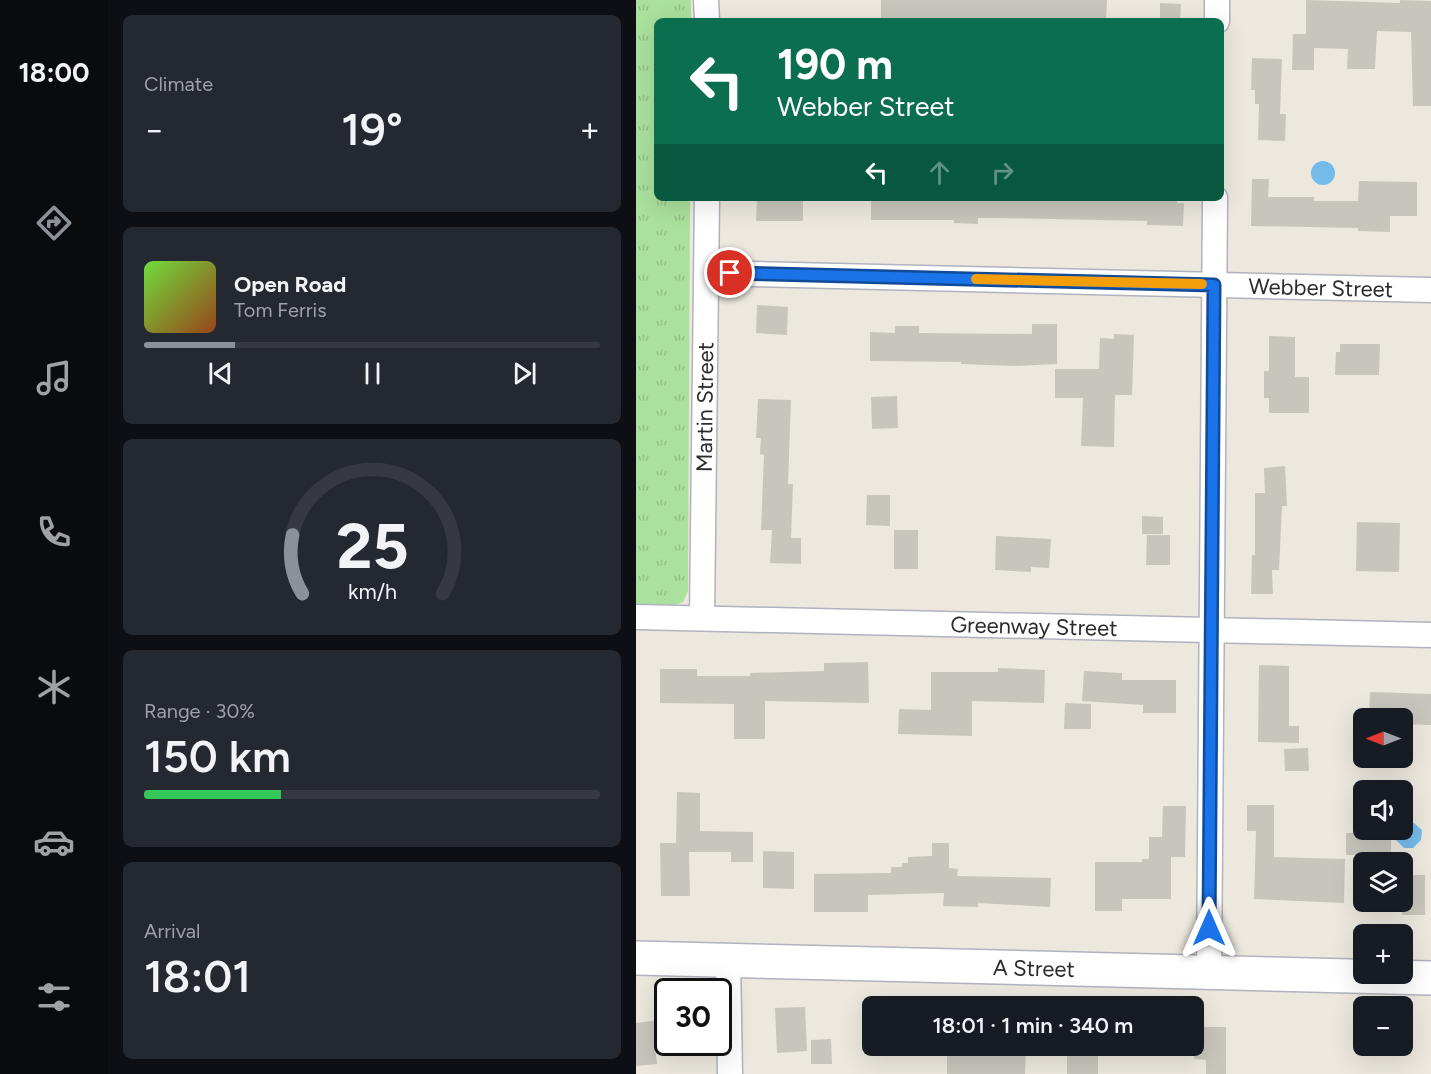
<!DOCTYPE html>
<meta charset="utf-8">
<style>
body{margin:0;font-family:Figtree,sans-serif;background:#242831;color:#f1f3f6;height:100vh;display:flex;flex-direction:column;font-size:22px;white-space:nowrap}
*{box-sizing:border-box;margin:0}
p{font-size:20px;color:#9ea1a6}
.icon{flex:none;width:33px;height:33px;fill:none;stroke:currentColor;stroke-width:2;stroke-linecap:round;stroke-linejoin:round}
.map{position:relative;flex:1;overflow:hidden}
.drawer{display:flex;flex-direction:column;gap:15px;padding:15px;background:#0d0f14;width:528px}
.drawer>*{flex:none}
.guide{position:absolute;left:18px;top:18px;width:570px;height:183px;border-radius:9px;box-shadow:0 6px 24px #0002;background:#0b6e4f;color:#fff;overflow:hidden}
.needle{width:39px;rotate:270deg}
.tools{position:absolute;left:717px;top:708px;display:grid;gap:12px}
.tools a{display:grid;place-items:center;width:60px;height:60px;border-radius:9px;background:#171b24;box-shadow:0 6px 24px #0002;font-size:30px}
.speed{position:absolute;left:18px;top:978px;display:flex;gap:12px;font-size:30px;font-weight:700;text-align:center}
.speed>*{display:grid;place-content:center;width:78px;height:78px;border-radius:50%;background:#171b24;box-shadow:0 6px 24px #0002;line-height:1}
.speed .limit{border:3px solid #111;border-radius:9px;background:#fff;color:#111}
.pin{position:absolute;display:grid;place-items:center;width:51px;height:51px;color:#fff;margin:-26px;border:3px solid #fff;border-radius:50%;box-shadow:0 2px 6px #0007}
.me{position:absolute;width:66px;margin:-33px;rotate:0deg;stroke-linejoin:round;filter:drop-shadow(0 0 4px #0008)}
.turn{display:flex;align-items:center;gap:21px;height:126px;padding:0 24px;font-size:27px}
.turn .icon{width:78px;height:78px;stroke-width:2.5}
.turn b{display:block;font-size:42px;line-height:51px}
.lanes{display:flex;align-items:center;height:57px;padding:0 24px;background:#0003;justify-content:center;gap:30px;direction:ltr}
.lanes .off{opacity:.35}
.big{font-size:45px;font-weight:600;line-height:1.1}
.drawer .card{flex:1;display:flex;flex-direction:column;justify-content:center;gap:9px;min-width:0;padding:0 21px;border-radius:9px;background:#242831}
.drawer .dial{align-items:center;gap:0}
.dial svg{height:156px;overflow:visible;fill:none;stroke:#363941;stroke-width:7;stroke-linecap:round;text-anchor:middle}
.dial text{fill:#f1f3f6;stroke:none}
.song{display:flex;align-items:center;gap:18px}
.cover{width:72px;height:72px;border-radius:9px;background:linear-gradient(135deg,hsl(100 70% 55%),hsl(20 70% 35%))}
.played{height:6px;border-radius:3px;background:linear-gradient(90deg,#8c9099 20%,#363941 20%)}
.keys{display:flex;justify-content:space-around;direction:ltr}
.heat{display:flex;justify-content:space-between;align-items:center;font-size:33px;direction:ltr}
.charge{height:9px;border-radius:4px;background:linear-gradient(90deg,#34c759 30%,#363941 0)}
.trip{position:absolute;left:226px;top:996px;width:342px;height:60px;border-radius:9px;background:#171b24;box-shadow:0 6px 24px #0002;font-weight:600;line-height:60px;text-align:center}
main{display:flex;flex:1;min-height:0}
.tabs{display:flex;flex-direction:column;width:108px;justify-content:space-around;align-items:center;background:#090b0e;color:#9ea1a6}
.tabs .icon{width:42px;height:42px}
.tabs .active{color:#8c9099}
.tabs b{font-size:27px;color:#f1f3f6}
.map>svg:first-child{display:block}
.grass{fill:url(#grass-tufts)}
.water{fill:#75bbea}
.building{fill:#c8c6bc}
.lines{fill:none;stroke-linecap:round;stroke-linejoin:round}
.street-casing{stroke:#b1b2be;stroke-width:27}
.secondary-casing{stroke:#b1b2be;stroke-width:36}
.street{stroke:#fff;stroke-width:24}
.secondary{stroke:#fff;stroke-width:33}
.route-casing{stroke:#114b97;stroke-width:15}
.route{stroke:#1a73e8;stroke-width:10}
.slow{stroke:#f59e0b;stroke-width:10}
.labels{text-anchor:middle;stroke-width:4.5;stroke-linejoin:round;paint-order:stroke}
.street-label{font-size:22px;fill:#2b2b2b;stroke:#fff}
</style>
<main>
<nav class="tabs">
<b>18:00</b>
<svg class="icon active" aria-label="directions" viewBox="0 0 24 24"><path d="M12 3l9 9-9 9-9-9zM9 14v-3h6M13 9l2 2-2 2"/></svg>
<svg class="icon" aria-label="music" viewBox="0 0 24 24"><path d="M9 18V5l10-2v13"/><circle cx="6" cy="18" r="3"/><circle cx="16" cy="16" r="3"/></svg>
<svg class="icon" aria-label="phone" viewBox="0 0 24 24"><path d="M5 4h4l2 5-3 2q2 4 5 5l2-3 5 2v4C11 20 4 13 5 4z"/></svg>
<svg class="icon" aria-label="climate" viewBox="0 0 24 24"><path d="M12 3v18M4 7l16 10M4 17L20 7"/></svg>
<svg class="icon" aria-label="car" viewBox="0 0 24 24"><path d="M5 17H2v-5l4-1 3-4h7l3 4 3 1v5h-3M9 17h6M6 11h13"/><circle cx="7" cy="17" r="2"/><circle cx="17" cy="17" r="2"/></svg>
<svg class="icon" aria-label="filters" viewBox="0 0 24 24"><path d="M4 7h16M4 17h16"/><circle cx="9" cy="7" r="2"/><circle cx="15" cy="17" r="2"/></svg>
</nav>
<section class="drawer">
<div class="card"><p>Climate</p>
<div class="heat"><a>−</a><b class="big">19°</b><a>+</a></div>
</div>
<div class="card">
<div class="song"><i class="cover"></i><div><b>Open Road</b><p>Tom Ferris</p></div></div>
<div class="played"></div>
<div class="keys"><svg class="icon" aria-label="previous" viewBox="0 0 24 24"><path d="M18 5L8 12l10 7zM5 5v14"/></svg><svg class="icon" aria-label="pause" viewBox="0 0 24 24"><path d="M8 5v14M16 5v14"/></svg><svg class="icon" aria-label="next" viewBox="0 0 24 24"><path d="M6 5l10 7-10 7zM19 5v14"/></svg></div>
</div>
<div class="card dial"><svg viewBox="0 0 100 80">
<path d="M14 69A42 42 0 1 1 86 69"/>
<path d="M14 69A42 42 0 0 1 9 39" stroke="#8c9099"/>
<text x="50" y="56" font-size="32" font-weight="700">25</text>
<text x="50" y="72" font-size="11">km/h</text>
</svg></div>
<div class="card"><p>Range · 30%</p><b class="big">150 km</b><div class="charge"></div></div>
<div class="card"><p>Arrival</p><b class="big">18:01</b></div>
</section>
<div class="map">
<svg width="795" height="1074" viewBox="0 0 795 1074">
<defs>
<pattern id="grass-tufts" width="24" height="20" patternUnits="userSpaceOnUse" patternTransform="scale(1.5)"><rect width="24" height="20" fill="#aae19d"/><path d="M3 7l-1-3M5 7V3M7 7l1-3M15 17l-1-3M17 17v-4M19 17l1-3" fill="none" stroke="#92c187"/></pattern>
</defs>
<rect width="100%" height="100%" fill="#ece8de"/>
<path class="grass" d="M0,0H55V21H21V198H54L52,591L47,602L33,607L0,606Z"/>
<path class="water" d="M675 173a12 12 0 1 1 24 0a12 12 0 1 1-24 0Z
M767,823H778L786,830L785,840L777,848H768L760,840L761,830H766Z"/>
<path class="building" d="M245,0H471L470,21H245Z
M670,0L764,3V0L795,1V106H777L775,32L741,31L739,69H711L712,49L678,48V70H656L657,34H670Z
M524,3L545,4L544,21H524Z
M616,58L646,59L644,114H650L649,141L622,140L623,104H619V90H615Z
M616,179H633L632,197H678V201H722L723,181L781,182V216H754V232L722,231V228L615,226Z
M121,198H167V221H120Z
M235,198H541V203H548L547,226L511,225V221L363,218H342V224L318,223V220H235Z
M121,305L152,307L151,335L120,333Z
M396,324H421V364L379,366L325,364V362L234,361V332L259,333V326H283V333L396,334Z
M478,334L498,335L496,395H479L478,447L445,446L447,398H419V369H463L464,338L478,339Z
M633,336L659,337V377H673V413H633V398H628V371H633Z
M704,344H744L743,375H699L700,352H704Z
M261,396L262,428L236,429L235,397Z
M122,399L155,400L152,484H157L155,538H165V564L134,563L136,530H125L128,455L124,454L125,438H120Z
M649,466L651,506H646L643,570H636L637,594H615L616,555H619V493H629L628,468Z
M231,495H254V526L230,525Z
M506,516L527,517V534H506Z
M721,522L764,523L763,572L720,571Z
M258,530H282V569H258Z
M511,535H534V565H510Z
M360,536L415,539L413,568L395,567V572L359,570Z
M232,662L233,703L129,701V739H98V704L24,703V669H61V676H114V673L188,671V663Z
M623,665L653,666V726H663V743L622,742Z
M362,668L409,670L408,703L336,701V736L262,734L263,709L295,710V672H362Z
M448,671L486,673V680H540V713H507V705L446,701Z
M734,692L795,694V725L766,724V718H733Z
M429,703L455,704V729H428Z
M672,748L673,771H649L648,749Z
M41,792L64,793V831L117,832V862H95V852H53L54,896H25L24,843H40Z
M611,805H638V857L709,859L708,903L618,899L620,831H611Z
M527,806H550L549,857H535V899H486V911H459V862H506V859H513V837H526Z
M730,830H755V855H710V833H730Z
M296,843H313V868L322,869L321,876L415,878L414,907L342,903V907L307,906L308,893L232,895V912H178V874L255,873V867H266V863H272V857L296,856Z
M127,851L158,852V889L127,888Z
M766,875H789V915H766Z
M169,1007L171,1051L141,1053L139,1008Z
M32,1019V1046L19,1047L21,1064L0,1066V1023Z
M558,1027H590V1074H570V1060L558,1059Z
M195,1039L196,1064H175V1040Z
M311,1046H390L389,1074H311Z
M431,1046H462V1074H431Z"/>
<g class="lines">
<g class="street-casing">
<g id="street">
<path d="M70,0L71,21"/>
<path d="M581,21V0"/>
<path id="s1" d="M71,273L795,290"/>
<path id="s2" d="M0,617L795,635"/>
<path id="s3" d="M66,617L71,198"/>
<path d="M92,960L94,1074"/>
<path d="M573,973L579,198"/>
</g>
</g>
<g class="secondary-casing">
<g id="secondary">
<path id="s4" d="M0,958L795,978"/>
</g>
</g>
<use href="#street" class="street"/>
<use href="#secondary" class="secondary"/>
</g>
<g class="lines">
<g class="route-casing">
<path id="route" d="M94,273L578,285L573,928"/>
</g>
<use href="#route" class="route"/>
<path class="slow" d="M340,279L566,284"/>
</g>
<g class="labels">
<g class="street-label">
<text dy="8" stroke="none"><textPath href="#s1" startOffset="614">Webber Street</textPath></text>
<text dy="8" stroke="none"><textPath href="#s3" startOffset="210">Martin Street</textPath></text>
<text dy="8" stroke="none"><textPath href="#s2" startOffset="398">Greenway Street</textPath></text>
<text dy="8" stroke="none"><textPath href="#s4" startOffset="398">A Street</textPath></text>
</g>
</g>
</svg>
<div class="tools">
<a><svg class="needle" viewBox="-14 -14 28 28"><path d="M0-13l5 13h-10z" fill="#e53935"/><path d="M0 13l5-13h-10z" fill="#9ea1a6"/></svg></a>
<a><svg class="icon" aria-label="sound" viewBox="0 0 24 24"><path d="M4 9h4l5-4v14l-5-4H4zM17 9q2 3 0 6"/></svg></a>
<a><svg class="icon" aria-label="layers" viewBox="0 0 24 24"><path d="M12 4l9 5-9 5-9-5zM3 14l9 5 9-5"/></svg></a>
<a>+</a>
<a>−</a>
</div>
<div class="speed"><div class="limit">30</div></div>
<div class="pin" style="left:94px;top:273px;background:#d93025"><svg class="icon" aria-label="arrive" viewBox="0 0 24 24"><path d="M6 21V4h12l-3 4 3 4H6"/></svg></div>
<svg class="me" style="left:573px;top:928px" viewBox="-20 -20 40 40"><path d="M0-17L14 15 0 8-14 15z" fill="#1a73e8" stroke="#fff" stroke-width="4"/></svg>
<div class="trip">18:01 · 1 min · 340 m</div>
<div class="guide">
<div class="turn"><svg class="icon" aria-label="left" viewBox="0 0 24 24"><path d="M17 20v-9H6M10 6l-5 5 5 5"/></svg><div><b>190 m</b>Webber Street</div></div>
<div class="lanes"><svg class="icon" aria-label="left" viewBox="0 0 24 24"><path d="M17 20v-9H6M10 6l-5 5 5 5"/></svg><svg class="icon off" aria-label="ahead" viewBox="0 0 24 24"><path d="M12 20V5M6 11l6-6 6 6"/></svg><svg class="icon off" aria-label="right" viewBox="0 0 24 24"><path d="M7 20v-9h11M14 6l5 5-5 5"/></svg></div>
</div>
</div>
</main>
